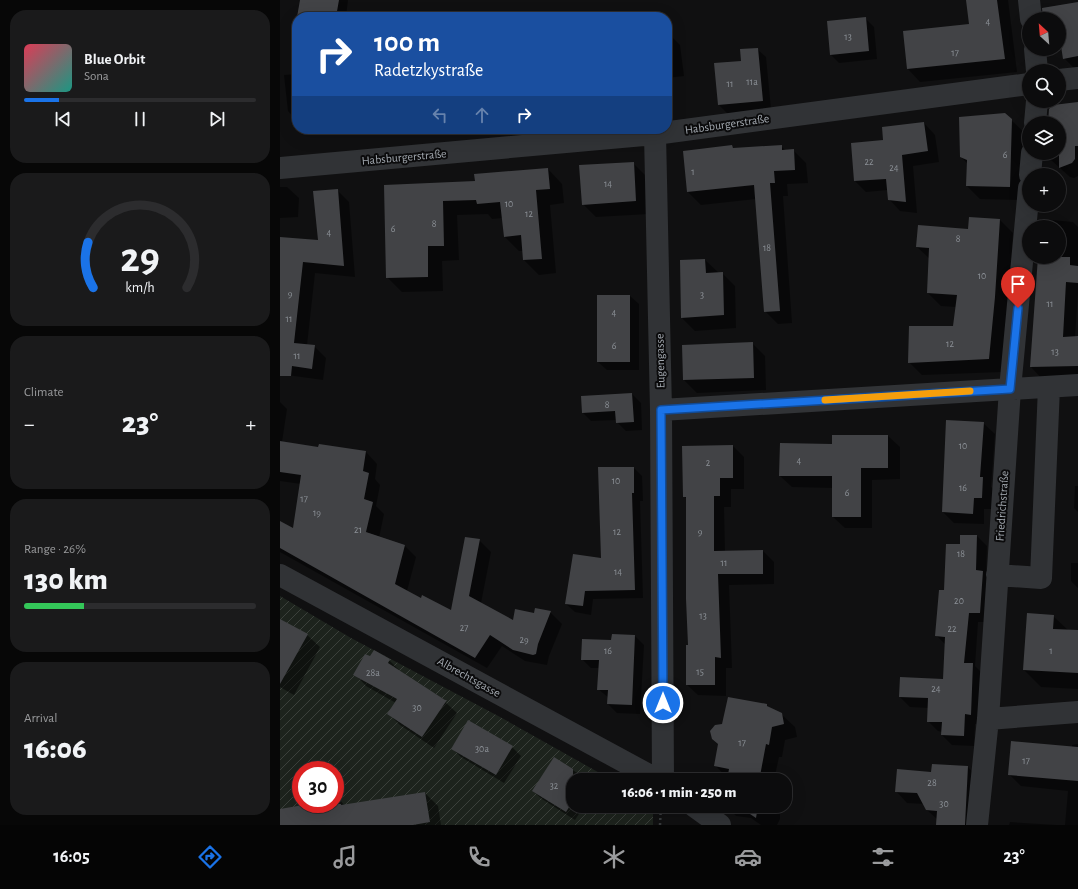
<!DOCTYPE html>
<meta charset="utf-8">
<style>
body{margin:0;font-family:"Alegreya Sans",sans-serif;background:#1a1a1b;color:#f1f3f6;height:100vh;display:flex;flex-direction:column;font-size:15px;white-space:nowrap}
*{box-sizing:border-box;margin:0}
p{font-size:13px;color:#9a9b9d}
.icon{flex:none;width:22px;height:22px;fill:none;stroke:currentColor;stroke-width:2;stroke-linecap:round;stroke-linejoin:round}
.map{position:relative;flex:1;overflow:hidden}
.sheet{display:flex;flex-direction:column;gap:10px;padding:10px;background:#070707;width:280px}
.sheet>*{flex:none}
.banner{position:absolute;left:12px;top:12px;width:380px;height:122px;border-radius:16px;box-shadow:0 4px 16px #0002,0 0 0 1px #2c2c2e;background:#1a4fa0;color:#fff;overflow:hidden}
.needle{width:26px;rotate:334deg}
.buttons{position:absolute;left:742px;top:12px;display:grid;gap:8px}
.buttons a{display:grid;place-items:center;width:44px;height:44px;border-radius:50%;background:#0c0c0d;box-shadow:0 4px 16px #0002,0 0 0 1px #2c2c2e;font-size:20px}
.speed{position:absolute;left:12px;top:761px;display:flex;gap:8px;font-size:20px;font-weight:700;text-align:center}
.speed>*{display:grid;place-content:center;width:52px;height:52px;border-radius:50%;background:#0c0c0d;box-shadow:0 4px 16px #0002,0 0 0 1px #2c2c2e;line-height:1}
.speed .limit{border:6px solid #d22;background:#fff;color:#111}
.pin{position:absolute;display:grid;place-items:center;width:34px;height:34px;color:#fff;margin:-41px -17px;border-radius:50% 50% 50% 0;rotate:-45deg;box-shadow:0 0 4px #0007}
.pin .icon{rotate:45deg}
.me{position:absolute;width:44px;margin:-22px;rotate:0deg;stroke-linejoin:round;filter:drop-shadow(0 0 3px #0008)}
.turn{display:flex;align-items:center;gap:14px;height:84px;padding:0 16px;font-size:18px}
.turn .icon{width:52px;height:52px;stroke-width:2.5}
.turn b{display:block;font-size:28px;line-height:34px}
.lanes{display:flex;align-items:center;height:38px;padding:0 16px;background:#0003;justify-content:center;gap:20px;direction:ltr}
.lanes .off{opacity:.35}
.big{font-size:30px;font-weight:800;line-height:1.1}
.sheet .tile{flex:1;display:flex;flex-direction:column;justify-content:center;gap:6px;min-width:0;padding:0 14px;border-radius:16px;background:#1a1a1b}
.sheet .dial{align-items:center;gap:0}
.dial svg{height:104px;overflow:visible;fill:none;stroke:#2c2c2e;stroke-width:7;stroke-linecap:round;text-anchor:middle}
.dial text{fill:#f1f3f6;stroke:none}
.song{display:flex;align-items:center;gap:12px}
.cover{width:48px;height:48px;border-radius:6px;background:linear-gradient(135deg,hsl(350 70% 55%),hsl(170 70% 35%))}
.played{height:4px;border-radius:2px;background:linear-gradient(90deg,#1a73e8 15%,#2c2c2e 15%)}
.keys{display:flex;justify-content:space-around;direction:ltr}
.heat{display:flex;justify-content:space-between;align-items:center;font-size:22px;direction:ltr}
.charge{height:6px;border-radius:3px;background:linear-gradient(90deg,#34c759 26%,#2c2c2e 0)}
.trip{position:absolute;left:286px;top:773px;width:226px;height:40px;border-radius:16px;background:#0c0c0d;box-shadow:0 4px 16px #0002,0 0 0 1px #2c2c2e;font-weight:800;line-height:40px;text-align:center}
.tabs{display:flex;height:64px;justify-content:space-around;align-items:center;background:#050505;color:#9a9b9d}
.tabs .icon{width:28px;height:28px}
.tabs .selected{color:#1a73e8}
.tabs b{font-size:18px;color:#f1f3f6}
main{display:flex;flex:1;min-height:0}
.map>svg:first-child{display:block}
.garden{fill:url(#garden-furrows);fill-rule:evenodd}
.shadow{fill:#0007}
.building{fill:#424346}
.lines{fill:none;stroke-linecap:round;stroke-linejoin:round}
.path{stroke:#373a3c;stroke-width:2.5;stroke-dasharray:2 3;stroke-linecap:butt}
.minor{stroke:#313336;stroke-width:22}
.route-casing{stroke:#114b97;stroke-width:10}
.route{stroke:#1a73e8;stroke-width:7}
.slow{stroke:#f59e0b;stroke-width:7}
.labels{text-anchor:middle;stroke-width:4;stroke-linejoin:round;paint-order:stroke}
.number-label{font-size:10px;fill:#8b9096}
.street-label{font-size:12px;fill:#a3a9b0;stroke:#0b0b0c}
</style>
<main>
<section class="sheet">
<div class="tile">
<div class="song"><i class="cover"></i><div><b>Blue Orbit</b><p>Sona</p></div></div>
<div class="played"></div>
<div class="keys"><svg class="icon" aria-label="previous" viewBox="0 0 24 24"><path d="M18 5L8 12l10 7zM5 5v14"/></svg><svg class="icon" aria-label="pause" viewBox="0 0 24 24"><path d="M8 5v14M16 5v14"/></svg><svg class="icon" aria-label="next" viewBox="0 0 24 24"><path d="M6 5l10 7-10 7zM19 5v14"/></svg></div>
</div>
<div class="tile dial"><svg viewBox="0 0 100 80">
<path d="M14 69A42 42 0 1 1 86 69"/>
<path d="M14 69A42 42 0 0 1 10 34" stroke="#1a73e8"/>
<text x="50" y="56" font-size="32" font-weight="700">29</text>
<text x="50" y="72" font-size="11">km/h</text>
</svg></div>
<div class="tile"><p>Climate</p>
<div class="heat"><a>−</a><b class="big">23°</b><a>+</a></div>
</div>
<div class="tile"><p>Range · 26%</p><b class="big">130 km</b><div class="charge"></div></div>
<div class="tile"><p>Arrival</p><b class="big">16:06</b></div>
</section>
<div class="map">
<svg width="798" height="825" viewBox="0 0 798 825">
<defs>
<pattern id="garden-furrows" width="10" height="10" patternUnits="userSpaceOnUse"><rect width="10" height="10" fill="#1d231d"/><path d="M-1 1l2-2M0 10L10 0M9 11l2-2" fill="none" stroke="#3b403b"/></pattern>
</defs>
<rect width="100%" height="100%" fill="#101011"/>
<path class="garden" d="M0,596L71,638L222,718L332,780H293V806H368L373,811V825H0ZM21,770H55V804H21Z"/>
<path class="shadow" d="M21,0H68L66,17H18Z
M687,0H728L737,72L640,82L628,69L690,25Z
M798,3V72L784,58L779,19H778Z
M585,18L594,27L597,59L559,63L551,55Z
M387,37H392L400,45L404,76L387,78Z
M477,49L486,57L491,109L448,114L439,105L435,64L462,62Z
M17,74V120H16L8,111L4,75Z
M798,103V176L794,178L790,177L771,160L769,153H779V123H769Z
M731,120L745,133L742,200L700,199L687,186L688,164L681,157Z
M644,123L655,135L659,162L633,166L637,213L620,211L609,199L608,190L586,192L575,181L604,141Z
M501,146L506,151L513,150L526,163L528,183L507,184L508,196H503L512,323L498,324L485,311L476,199L421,205L408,192L404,152L452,147L455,149Z
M353,163L366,176L369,214L316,217L303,204Z
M268,169L282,184L284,203L270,205L276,273L259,275L244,260L243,251H239L224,236L223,218L212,219L208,214L177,215L179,260L162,261L163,291L122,292L107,277L105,186L196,182Z
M0,187H7L19,198L18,217L0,218Z
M57,190L69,202L75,277L35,273L27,345L34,346L46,358L43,380L0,374V238L40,241Z
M761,219L793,222L798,227V293L795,337H798V377L762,379L751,367L759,257H779V227H761Z
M720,220L733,233L728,311L722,372L642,375L629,362L674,327L676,307L661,306L648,293L650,259L637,247Z
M425,260L439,273H442L455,286L456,328L415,331L402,318Z
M350,296L359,304V370H327L318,362Z
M472,343L485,356L486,390L417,393L404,380Z
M352,394L361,403L362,430L346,431L337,422V420L311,421L303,413Z
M0,402L7,409L2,442L39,448L86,452L97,464L95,479L100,485L96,506L104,514L99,538L124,545L136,557L127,591L141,599L171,612L199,540L211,552L201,603L234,622L255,614L270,612L282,624L269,656L267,665L245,661L222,646L207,668L0,552V522L14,530L21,484L0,481Z
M667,421L703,423L715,434L711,487L714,489L713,509H704V524L674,523L663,512Z
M608,436L620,447V479L592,480V528H565L553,517V488L512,487L500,476L553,445Z
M453,446L464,457V489H451V507H444L445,551H483L494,562V584L449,585L452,668H446V696L418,695L406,684L409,646L407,499L404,496Z
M354,468L362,476L363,501H360L363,598L313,599L311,615L295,612L286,604L322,559Z
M795,486H798V512L794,508Z
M697,536L707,546L706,575L712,582L709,622H698L695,666L703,674L700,724H695L694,746L672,745L662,735V732L658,731L648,721L649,708L630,707L620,697L664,680L666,645L656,635L665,591L681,545Z
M791,563H798V588L791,581Z
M773,616L788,630L798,631V689L761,687L744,670Z
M0,620L27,635L40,647L14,695L0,687Z
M333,635L355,636L364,645L360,714L337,713L328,704L329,698L318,689L319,668H311L302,659L332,641Z
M91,658L109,660L121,672L165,702L177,713L154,748L120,725L109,714L116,703L86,686L75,674Z
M487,705L490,709L501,714L515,727L517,737L505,740L502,757H499L494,780H448V779L435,765L439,745L432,739L443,724Z
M188,721L232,747L241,756L224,783L181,757L172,748Z
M798,744V825H785L788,791L741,786L729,774L792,748V745Z
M274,758L308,780H293V806H304L295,820L262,799L253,791Z
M653,765L688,767L699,779L696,825H657L658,820L647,810L644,804L627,803L616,791L652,773Z
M145,793L158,806L161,825H0V810L37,804H55V801L60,800L65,806Z
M447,806H500V819L497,825H481L471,818L456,816Z
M730,822L776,825H729Z"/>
<path class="building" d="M20,0H59L56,17H17Z
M686,0H717L725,59L627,69L623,31L689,24Z
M798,2V56L783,59L779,33V19H763L762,8Z
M586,17L589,51L550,55L547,21Z
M478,48L483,101L438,105L434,63L461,61L460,49Z
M798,102V146H795V159L792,163L779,168V123H768L769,109L773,105Z
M725,113L732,119L730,187L686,186L687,160L680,157L679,117Z
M644,122L648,151L622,155L626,202L608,200L606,179L574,181L571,143L603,140L602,127Z
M452,145L453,148L502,145V150L514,149L515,170L494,171L495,183H490L500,311L484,312L474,185L407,192L403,151Z
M354,162L356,201L302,205L299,165Z
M268,168L270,189L256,190L262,259L243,260L241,235L224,237L220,202L197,204L196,200L163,201L164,246H148V277L106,278L104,185L195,181L194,174Z
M58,189L64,266L23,262L14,343L35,345L32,369L12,366L11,376H0V237L38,240L33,191Z
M689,217L720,219L715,297L709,359L628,363L629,326H673L677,295L647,293L649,248L636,247L638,225L688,229Z
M758,257H790V265L798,266V283L786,282L783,337L798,336V366L750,367Z
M425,259L426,273L443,272L444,315L401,318L400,260Z
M317,295H350V362H317Z
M473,342L474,378L403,380L402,345Z
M352,393L354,422L336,423L335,411L302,413L301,396Z
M666,420L704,422L700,477H703L702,498H694L693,514L662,512Z
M552,435H608V468H581V517H552V476H499L500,443L552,444Z
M0,441L38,447L39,444L86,451L83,471L89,473L84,499L93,502L86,532L125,545L115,584L141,598L142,595L171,610L185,537L200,539L189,596L233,620L235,609L254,613L255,608L271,611L258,644L256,654L253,655L233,650L210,635L195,658L0,548V521L13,528L21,475L0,472Z
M453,445V478H440V496H434V551L483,550V574H438L441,658L435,657V685H406V645H408L406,599V497H403L402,446Z
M318,467H354V493H352L355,590L305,591L303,606L285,604L293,554L321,558Z
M680,535H697L696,570L703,571L700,613H689L684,663H693L691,715L685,714L684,736L661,735L662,722H647L648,698L619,697L620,677L663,679L665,637L655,636L659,590H664L666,544H680Z
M747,613L774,615L773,629L798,630V673L743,670Z
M0,619L28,634L0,684Z
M332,634L355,635L352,705L327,704L328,690H317L319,660H301L302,639L331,640Z
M94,650L110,659L108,663L165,700H167L142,737L107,714L117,699L73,675L85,654L90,656Z
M448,697L487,704V706L502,713L504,724L492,727L489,745L486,744L480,776L484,777V780H447L449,769L434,766L438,744L432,739L430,731L435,725L442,724Z
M188,720L233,746L216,775L171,749Z
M731,741L798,747V781L728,775Z
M274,757L293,769V801L286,812L252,791Z
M652,764L688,766L685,825H656L657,811L646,810L637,793L615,792L617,769L651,772Z
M145,792L150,822L133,825H0V809L29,804H61V805Z
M458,806H478L476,818Z"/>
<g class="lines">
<path class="path" d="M380,825L381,806"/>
<path class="minor" d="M749,0L751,19
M755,49L757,71
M779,80L798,78
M755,123L757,101
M375,134L381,410L383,780
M0,168L375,134L749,84
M750,175L752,153
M381,410L798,385
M0,575L378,780
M717,575L761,578L769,387
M708,719L798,712
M414,806L440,825
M697,825L708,719L730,389L749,188"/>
</g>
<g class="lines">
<g class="route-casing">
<path id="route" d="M383,703L381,410L730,389L738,308"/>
</g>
<use href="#route" class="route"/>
<path class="slow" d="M545,400L690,391"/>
</g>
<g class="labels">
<g class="number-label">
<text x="708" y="25">4</text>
<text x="568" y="40">13</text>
<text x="675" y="56">17</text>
<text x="472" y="85">11a</text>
<text x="450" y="87">11</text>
<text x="725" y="158">6</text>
<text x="589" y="165">22</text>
<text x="614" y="171">24</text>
<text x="413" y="175">1</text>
<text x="328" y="187">14</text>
<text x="229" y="207">10</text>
<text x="249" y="217">12</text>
<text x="154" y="227">8</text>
<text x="113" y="232">6</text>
<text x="49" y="236">4</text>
<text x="678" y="242">8</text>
<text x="487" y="251">18</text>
<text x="702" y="279">10</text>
<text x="10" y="297">9</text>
<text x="422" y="298">3</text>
<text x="770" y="307">11</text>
<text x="334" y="316">4</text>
<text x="9" y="322">11</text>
<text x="670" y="347">12</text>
<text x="334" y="349">6</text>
<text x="775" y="355">13</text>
<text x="17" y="359">11</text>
<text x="327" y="408">8</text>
<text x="683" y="449">10</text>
<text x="519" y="464">4</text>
<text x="428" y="466">2</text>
<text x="336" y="484">10</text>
<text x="683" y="491">16</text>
<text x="567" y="496">6</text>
<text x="24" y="502">17</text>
<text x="37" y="516">19</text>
<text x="78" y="533">21</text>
<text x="337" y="535">12</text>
<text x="420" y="535">9</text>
<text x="681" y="557">18</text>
<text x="444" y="566">11</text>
<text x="338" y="575">14</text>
<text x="679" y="604">20</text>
<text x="423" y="619">13</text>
<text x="184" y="631">27</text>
<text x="672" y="632">22</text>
<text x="244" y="643">29</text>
<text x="328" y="654">16</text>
<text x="771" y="654">1</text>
<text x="420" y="675">15</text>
<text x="93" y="676">28a</text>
<text x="656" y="692">24</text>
<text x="137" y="711">30</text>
<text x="462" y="746">17</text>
<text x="202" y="752">30a</text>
<text x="746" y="764">17</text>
<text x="652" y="786">28</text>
<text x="274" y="789">32</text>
<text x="664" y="807">30</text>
</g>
<g class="street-label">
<text transform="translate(447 124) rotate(-8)" y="4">Habsburgerstraße</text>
<text transform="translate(124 157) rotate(-5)" y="4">Habsburgerstraße</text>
<text transform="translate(380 361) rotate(-91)" y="4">Eugengasse</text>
<text transform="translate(722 506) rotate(-86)" y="4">Friedrichstraße</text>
<text transform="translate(189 677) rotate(29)" y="4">Albrechtsgasse</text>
</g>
</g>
</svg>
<div class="buttons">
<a><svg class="needle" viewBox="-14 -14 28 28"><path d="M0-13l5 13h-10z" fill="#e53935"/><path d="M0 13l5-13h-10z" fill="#9a9b9d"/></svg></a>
<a><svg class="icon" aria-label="search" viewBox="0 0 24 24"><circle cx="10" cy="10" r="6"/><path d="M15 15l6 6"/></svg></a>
<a><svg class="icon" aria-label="layers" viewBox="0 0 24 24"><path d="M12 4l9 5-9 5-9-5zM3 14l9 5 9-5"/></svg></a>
<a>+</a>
<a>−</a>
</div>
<div class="speed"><div class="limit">30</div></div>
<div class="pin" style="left:738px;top:308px;background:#d93025"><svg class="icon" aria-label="arrive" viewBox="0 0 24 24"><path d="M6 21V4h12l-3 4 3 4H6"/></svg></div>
<svg class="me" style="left:383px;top:703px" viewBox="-20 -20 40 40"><circle r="17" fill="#1a73e8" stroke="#fff" stroke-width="3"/><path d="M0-11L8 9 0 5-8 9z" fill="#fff"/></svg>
<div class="trip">16:06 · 1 min · 250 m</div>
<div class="banner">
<div class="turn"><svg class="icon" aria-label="right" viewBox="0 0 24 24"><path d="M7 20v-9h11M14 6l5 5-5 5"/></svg><div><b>100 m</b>Radetzkystraße</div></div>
<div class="lanes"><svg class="icon off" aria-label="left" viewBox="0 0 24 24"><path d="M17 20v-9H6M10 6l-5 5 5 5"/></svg><svg class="icon off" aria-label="ahead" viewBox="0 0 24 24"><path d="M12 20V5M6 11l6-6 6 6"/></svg><svg class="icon" aria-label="right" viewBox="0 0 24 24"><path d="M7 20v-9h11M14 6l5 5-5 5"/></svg></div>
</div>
</div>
</main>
<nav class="tabs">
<b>16:05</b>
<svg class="icon selected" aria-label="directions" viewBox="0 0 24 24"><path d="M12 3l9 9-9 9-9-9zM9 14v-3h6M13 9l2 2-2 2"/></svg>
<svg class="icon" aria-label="music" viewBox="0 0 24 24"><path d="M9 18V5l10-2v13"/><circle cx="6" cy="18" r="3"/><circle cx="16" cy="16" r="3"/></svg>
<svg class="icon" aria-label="phone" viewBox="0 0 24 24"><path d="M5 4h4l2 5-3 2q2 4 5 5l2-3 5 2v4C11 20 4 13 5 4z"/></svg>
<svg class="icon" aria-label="climate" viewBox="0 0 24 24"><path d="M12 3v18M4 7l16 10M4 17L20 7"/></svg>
<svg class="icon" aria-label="car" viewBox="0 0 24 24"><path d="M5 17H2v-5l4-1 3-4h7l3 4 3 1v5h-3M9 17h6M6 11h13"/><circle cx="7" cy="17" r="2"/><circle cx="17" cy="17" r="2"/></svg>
<svg class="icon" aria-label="filters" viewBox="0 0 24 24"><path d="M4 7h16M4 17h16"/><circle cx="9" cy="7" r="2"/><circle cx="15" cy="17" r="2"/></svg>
<b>23°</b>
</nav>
